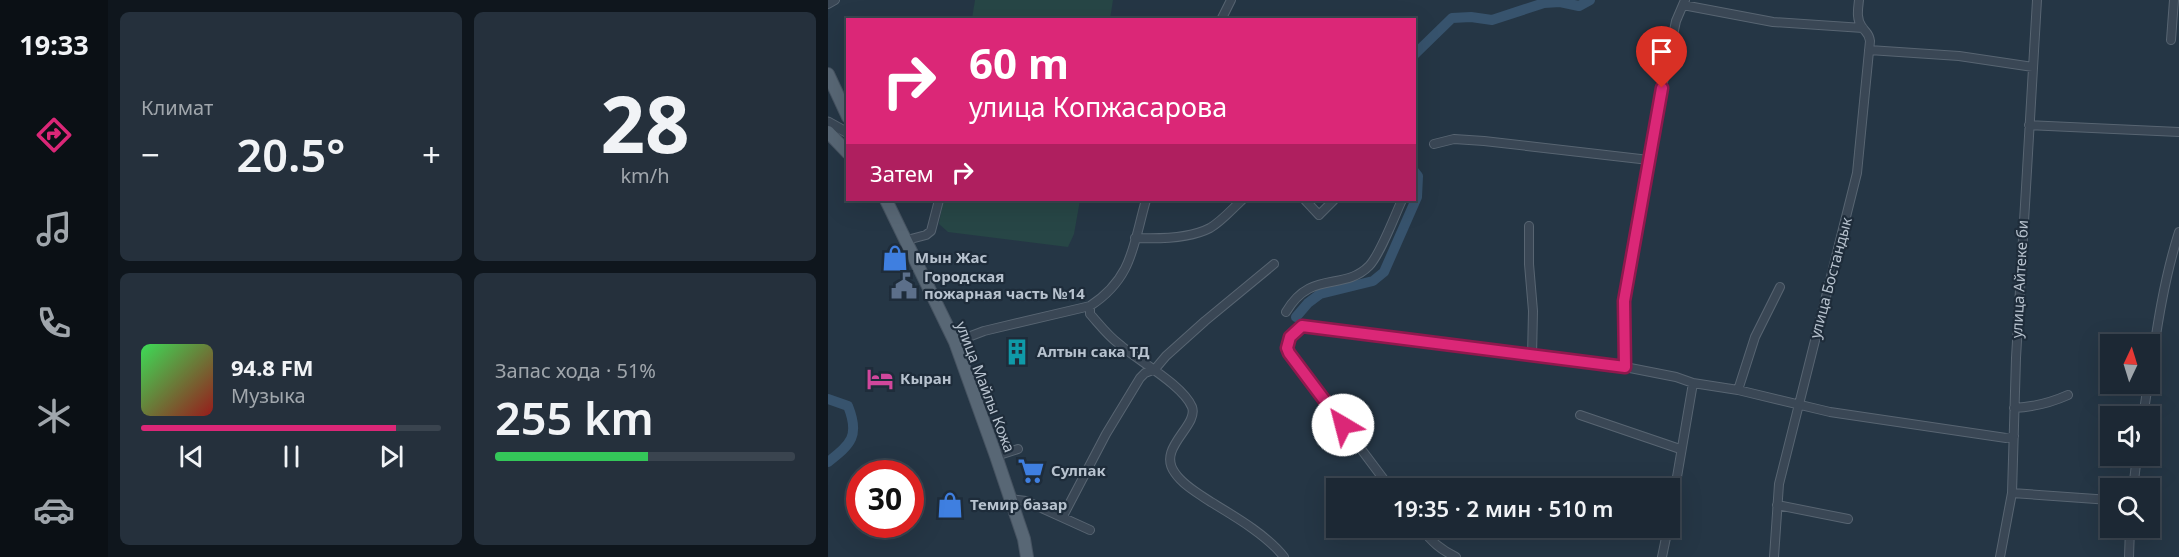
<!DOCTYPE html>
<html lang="ru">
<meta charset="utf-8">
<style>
body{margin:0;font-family:"Noto Sans",sans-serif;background:#25303c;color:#f1f3f6;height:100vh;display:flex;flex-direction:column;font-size:22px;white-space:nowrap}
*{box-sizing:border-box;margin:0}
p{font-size:20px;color:#a0a6ac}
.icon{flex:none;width:33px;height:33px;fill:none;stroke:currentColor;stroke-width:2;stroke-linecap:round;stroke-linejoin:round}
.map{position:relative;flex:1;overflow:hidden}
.side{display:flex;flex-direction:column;gap:12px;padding:12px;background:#0f161d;width:720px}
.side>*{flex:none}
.banner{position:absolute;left:18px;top:18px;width:570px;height:183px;border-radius:0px;box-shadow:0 6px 24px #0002,0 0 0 2px #3a444f;background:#db2777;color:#fff;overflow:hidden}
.needle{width:39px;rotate:4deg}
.tools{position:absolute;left:1272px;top:334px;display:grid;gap:12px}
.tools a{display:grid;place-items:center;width:60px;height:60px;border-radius:0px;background:#1c2834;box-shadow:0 6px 24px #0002,0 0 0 2px #3a444f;font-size:30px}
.speed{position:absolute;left:18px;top:460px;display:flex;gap:12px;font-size:30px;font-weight:700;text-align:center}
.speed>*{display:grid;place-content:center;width:78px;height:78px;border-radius:50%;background:#1c2834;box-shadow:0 6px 24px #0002,0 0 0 2px #3a444f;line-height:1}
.speed .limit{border:9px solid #d22;background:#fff;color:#111}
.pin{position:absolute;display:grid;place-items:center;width:51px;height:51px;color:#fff;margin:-62px -26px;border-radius:50% 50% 50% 0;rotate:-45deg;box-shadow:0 0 6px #0007}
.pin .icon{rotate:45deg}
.me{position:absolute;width:66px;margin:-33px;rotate:323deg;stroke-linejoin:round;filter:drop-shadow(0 0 4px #0008)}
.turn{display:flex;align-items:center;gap:21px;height:126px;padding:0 24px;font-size:27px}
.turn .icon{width:78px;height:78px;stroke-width:2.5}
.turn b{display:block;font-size:42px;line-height:51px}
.then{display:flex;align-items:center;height:57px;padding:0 24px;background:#0003;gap:12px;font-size:22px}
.big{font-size:45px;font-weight:600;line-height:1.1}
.side .tile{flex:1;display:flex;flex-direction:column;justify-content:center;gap:9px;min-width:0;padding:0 21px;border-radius:9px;background:#25303c}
.side .dial{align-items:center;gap:0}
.dial b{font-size:78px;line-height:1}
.song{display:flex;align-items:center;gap:18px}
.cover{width:72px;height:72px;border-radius:9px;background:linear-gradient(135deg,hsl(130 70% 55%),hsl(0 70% 35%))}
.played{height:6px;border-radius:3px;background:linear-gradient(90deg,#db2777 85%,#3a444f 85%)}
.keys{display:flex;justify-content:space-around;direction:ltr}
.heat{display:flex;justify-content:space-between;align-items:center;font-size:33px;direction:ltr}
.charge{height:9px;border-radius:4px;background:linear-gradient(90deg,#34c759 51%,#3a444f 0)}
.side .tiles{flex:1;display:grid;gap:12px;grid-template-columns:repeat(2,1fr)}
.trip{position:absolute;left:498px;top:478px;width:354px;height:60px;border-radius:0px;background:#1c2834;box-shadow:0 6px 24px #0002,0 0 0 2px #3a444f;font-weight:600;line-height:60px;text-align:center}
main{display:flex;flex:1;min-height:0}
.tab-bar{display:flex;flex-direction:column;width:108px;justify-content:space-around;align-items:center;background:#0b1015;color:#a0a6ac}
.tab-bar .icon{width:42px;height:42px}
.tab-bar .current{color:#db2777}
.tab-bar b{font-size:27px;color:#f1f3f6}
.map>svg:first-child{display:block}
.green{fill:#274646}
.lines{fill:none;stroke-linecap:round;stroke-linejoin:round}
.canal{stroke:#37536d;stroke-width:10}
.minor-casing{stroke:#586572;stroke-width:10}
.tertiary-casing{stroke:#586572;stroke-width:11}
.primary-casing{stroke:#465361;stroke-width:14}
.minor{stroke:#3a4755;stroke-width:8}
.tertiary{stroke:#3a4755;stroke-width:9}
.primary{stroke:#586775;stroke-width:12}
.route-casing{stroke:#8e194d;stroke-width:15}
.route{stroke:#db2777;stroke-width:10}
.labels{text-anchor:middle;stroke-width:4.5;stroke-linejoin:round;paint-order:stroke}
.poi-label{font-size:15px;font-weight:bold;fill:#b7c2ce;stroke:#1e2c3a;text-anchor:start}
.street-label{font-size:15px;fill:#b7c2ce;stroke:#1e2c3a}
</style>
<main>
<nav class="tab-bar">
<b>19:33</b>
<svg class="icon current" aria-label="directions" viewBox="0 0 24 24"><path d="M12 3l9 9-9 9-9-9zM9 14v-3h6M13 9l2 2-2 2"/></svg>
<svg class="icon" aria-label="music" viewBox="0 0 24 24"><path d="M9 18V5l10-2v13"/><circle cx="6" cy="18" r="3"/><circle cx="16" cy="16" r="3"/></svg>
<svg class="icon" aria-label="phone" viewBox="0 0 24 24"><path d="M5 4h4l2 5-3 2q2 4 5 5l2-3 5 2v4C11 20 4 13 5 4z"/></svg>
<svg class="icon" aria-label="climate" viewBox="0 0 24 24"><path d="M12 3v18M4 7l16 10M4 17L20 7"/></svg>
<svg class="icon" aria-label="car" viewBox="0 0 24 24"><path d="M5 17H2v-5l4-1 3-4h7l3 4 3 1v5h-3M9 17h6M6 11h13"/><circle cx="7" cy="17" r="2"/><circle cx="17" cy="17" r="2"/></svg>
</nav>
<section class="side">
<div class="tiles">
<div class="tile"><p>Климат</p>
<div class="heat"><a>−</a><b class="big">20.5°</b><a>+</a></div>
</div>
<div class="tile dial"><b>28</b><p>km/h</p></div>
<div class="tile">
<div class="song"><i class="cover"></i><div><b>94.8 FM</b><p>Музыка</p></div></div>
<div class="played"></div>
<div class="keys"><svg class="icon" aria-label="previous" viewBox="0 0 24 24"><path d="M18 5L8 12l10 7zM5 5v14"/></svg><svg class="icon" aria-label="pause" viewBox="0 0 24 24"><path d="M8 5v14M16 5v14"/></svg><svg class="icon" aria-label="next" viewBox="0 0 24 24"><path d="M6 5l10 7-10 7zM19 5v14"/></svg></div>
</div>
<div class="tile"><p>Запас хода · 51%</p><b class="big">255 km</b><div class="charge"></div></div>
</div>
</section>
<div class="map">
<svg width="1351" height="557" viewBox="0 0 1351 557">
<rect width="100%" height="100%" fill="#253645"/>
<path class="green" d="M147,0H285L282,19H144Z
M115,200H252L246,234L240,247L120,232L111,224Z"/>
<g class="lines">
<path class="canal" d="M586,55L624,18L643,17L664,20L716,3L732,2L751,6L762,0
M468,317L480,303L492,294L545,281L556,272L589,197L590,176L586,171
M0,399L20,406C32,436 23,444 0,462"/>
<g class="minor-casing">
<path id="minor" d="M0,4L7,0
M855,5L945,22L1035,28
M393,20L403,0
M1343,40L1346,0
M1041,50L1131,56L1205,67
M1201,125L1351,132
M606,144L626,139L656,141L821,160
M477,200L491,215L506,200
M701,226V264L705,311L704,356
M307,238C330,239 361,239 382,228C394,221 404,209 414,200
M79,240L98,235L103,231L111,200
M262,306V314C271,324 280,336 291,344C309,360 355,385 364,407C371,426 328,448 347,473C355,485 371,494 383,502C406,516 439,535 456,557
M458,312C483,269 515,292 541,266C552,255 567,215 574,200
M127,342L156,331L262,306C305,278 305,245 318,200
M797,367L796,301L801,265L814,205L825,129L837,73L848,21L857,0
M1322,375C1329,327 1336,279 1351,232
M910,390L927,337L952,287
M1186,408C1206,407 1222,403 1240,395
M752,415L852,449
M1315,417L1320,384
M168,456L190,449
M563,489L461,353L459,348L462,337L474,325L797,367L848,377L865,383L910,390L1002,412L1178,438L1186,436
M1305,489L1309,456
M1184,493L1282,500
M182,499L198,501L262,530
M949,505L1020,519
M235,516L278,434L312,378L317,373L327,369L338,356L377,321L446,264
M842,518L865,383
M593,528C604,542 613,550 628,557
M834,557L840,528
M946,557L951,484L1029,173L1042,41C1041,33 1038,33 1034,27C1028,19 1030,9 1031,0
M1172,557L1184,493L1188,358L1209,0
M1301,557L1302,528"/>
</g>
<g class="tertiary-casing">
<path id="tertiary" d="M0,122L20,133"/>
</g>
<g class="primary-casing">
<path id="primary" d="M0,74L20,117
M0,132L20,153
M58,200L127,342L168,456L196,539L199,557"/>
</g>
<use href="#minor" class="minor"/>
<use href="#tertiary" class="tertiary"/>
<use href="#primary" class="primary"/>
</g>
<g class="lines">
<g class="route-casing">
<path id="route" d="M515,425L461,353L459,348L462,337L474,326L797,367L796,301L834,88"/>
</g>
<use href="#route" class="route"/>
</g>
<defs>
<g id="shop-bare" transform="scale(2.07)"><path d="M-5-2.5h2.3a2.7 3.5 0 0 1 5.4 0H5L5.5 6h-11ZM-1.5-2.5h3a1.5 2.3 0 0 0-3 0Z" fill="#3f7fe0" stroke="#1e2c3a" stroke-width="2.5" paint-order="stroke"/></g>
<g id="civic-bare" transform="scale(2.07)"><path d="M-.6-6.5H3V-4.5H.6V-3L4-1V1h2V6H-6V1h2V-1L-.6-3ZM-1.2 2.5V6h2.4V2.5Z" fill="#5c6f8a" stroke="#1e2c3a" stroke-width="2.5" paint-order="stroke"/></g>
<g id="building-bare" transform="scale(2.07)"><path d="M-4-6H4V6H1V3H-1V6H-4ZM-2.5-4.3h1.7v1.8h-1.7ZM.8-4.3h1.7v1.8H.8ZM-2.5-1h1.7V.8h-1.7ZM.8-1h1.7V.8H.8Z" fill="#0f9aa8" stroke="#1e2c3a" stroke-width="2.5" paint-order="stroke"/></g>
<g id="hotel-bare" transform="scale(2.07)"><path d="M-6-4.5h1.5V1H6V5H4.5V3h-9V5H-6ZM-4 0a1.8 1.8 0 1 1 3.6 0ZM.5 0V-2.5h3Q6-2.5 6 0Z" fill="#d1479c" stroke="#1e2c3a" stroke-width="2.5" paint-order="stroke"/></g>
<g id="supermarket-bare" transform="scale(2.07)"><path d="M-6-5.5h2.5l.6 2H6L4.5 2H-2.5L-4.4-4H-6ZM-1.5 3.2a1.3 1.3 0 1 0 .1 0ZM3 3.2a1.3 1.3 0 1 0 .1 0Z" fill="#3f7fe0" stroke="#1e2c3a" stroke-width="2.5" paint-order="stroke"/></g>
</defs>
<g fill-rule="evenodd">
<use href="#shop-bare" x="67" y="258"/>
<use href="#civic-bare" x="76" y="286"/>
<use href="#building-bare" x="189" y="352"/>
<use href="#hotel-bare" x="52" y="379"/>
<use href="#supermarket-bare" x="203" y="471"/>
<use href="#shop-bare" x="122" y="505"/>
</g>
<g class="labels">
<g class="poi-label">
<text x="87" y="263">Мын Жас</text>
<text x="96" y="282">Городская<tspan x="96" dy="17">пожарная часть №14</tspan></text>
<text x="209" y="357">Алтын сака ТД</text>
<text x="72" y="384">Кыран</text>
<text x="223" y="476">Сулпак</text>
<text x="142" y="510">Темир базар</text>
</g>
<g class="street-label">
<text transform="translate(1003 278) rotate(-75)" y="5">улица Бостандык</text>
<text transform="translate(1192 279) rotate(-87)" y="5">улица Айтеке би</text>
<text transform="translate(157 387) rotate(69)" y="5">улица Майлы Кожа</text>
</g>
</g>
</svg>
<div class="tools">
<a><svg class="needle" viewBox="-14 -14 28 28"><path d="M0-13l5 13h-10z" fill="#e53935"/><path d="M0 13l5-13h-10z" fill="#a0a6ac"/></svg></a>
<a><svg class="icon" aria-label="sound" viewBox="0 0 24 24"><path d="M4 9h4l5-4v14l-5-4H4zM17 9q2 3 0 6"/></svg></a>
<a><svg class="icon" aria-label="search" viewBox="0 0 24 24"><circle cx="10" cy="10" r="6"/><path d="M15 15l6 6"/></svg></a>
</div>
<div class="speed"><div class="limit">30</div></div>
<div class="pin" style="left:834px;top:88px;background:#d93025"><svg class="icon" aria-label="arrive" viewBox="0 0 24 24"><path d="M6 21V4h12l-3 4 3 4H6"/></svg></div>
<svg class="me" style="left:515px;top:425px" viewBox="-20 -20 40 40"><circle r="19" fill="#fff"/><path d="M0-13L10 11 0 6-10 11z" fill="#db2777"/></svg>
<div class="trip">19:35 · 2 мин · 510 m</div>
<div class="banner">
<div class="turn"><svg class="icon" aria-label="right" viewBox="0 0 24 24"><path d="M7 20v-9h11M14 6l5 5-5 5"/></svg><div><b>60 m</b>улица Копжасарова</div></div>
<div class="then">Затем<svg class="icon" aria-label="right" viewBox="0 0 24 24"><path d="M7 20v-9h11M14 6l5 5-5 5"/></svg></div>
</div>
</div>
</main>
